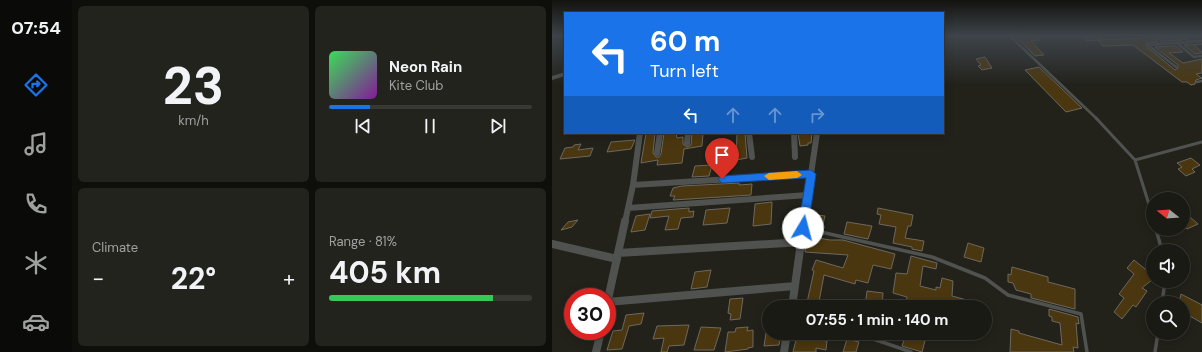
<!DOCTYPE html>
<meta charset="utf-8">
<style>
body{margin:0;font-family:"DM Sans",sans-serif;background:#23231d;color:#f1f3f6;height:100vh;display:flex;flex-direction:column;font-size:15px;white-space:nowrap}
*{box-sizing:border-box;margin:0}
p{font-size:13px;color:#9fa1a0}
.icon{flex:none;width:22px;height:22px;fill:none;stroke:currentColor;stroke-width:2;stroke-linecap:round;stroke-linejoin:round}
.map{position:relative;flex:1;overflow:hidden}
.drawer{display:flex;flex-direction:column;gap:6px;padding:6px;background:#0e0e0b;width:480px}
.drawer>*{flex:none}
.guide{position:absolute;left:12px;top:12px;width:380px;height:122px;border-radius:0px;box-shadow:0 2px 10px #0003,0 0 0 1px #383834;background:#1a73e8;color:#fff;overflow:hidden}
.needle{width:26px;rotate:287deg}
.controls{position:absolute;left:594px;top:192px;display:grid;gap:8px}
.controls a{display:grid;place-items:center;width:44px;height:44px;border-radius:50%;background:#1a1a14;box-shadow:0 2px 10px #0003,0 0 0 1px #383834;font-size:20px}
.speed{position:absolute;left:12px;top:288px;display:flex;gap:8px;font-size:20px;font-weight:700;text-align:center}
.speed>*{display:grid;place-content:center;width:52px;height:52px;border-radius:50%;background:#1a1a14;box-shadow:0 2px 10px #0003,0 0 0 1px #383834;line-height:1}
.speed .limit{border:6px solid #d22;background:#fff;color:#111}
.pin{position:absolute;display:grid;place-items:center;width:34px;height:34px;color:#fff;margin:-41px -17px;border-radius:50% 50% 50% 0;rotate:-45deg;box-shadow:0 0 4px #0007}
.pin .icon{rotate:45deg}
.me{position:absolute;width:44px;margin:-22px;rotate:8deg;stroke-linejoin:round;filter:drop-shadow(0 0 3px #0008)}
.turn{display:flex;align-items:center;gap:14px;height:84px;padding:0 20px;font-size:18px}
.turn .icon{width:52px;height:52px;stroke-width:2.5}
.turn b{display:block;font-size:28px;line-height:34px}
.lanes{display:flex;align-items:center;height:38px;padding:0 20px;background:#0003;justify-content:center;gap:20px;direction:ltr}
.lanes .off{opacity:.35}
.big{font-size:30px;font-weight:700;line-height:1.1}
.drawer .widget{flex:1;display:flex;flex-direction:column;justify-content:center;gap:6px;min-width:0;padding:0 14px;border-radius:6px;background:#23231d}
.drawer .dial{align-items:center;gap:0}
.dial b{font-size:52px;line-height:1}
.song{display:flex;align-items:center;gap:12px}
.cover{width:48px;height:48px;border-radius:6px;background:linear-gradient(135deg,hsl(130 70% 55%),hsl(290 70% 35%))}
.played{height:4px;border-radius:2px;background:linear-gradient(90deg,#1a73e8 20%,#383834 20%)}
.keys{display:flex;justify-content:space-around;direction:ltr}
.heat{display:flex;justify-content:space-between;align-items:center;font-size:22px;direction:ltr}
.charge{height:6px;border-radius:3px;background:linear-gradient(90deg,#34c759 81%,#383834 0)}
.drawer .tiles{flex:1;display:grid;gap:6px;grid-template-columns:repeat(2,1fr)}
.trip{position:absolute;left:210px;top:300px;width:230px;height:40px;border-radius:20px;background:#1a1a14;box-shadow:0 2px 10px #0003,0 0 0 1px #383834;font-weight:700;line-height:40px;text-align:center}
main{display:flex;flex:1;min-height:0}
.menu{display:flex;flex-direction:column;width:72px;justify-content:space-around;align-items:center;background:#0a0a08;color:#9fa1a0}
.menu .icon{width:28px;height:28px}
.menu .current{color:#1a73e8}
.menu b{font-size:18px;color:#f1f3f6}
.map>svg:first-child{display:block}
.building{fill:#4b370f;stroke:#6d6860}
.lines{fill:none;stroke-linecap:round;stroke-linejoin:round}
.service-far2{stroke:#4f524f;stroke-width:2.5}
.service-far1{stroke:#4f524f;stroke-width:3}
.service{stroke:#4f524f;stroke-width:3.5}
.minor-far1{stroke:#4f524f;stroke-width:6}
.minor{stroke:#4f524f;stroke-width:8}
.tertiary{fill:#4f524f;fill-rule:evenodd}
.route{fill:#1a73e8;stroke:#114b97}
.slow{fill:#f59e0b}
</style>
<main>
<nav class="menu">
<b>07:54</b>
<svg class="icon current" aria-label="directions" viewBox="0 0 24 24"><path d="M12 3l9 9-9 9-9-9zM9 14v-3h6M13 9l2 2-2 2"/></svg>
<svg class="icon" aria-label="music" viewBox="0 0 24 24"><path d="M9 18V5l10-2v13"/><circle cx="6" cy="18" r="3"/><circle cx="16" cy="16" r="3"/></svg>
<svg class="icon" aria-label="phone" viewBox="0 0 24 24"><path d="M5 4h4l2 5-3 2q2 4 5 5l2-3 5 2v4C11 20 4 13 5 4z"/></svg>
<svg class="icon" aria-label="climate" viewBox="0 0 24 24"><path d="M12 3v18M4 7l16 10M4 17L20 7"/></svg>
<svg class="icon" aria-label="car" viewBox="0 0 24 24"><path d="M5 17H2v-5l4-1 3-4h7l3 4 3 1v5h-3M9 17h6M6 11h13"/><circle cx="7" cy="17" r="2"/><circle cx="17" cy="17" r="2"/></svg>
</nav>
<section class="drawer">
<div class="tiles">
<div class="widget dial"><b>23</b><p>km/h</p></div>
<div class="widget">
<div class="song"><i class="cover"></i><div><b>Neon Rain</b><p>Kite Club</p></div></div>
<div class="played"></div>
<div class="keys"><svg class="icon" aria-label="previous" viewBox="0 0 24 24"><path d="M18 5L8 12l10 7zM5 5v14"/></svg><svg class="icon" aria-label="pause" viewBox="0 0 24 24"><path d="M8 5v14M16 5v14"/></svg><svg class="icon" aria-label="next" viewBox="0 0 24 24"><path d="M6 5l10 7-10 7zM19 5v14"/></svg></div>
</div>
<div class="widget"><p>Climate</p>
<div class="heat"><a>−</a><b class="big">22°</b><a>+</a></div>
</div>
<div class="widget"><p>Range · 81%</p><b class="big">405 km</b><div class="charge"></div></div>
</div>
</section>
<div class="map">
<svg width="650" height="352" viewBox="0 0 650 352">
<rect width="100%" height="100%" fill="#22221b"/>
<path class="building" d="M463,36H488V40L479,41L492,55L483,56Z
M530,36H549L550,40L534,41Z
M592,36H600L606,42L595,43L594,46L623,70L626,68V65L603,47L624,46L631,52L617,53L631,63L650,59V73L644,74L650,78L644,80L643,84L639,85L635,82H630L581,45L551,46L546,40L594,38Z
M607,36H626L630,40L614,41Z
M650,44L642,45L650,52V53L643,54L632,45Z
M433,57L440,68L430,70L426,66L429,65L424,59Z
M487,67L530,108L514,112L473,70Z
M94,133H103L101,153L104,157H107L109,154L112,133H124L125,138L131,137V144L135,147L139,145L140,133H151L150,146L132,149L130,163L105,165L106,160L89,163Z
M185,133H193L195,158L184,160Z
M246,133H260L259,143H256V145L248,146Z
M83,140L79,149L55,152L59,142Z
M29,144L26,150L41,148L38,156L8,159L13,148L21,147L22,145Z
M639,158L648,165L640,169L643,172L634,176L626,169L630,167L625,163Z
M160,165L157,176L140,177L143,166Z
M187,183V185L200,184L199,195L121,200L123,196H118L121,188L130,186Z
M220,202L219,224L201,226L203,204Z
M137,208V212L142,211L141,217L129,218L126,229L113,230L117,216L98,218L100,211Z
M178,208L175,223L151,225L154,210Z
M326,208L361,215L359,226H356L353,238L372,241L370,251L360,249V247L341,243L344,227L327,224L329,215L325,214Z
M98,214L93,230L79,232L84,216Z
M259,214L273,216L270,228L257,226Z
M638,217L646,224L635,229L631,226V220Z
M26,220L20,227L9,230L16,222Z
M295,222L320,226L316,239L292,234Z
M255,236L278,240H291L343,254L339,269L321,265L316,283L304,280L303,284L272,275L266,307H254L262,271L260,270L264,260L291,268L296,255L253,252Z
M416,243L432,248L429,262L412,257Z
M359,256L385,263L384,269L371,266L368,286L384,290V287L388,288L390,278L401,281L400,296L415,300L414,307H393L368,301L367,307H353L355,297L341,293L344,273L355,274Z
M582,260L598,273L601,271V279L590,288L595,291L584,307L581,305L570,319L562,312L572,298L567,294L582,274L575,268Z
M460,267L496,277V282L523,289V309L479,298V294L464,290L461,283L456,282V274L459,275Z
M159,270L155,287L139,289L143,272Z
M315,291L331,293L330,307H313Z
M629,294L650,305V323L631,312V303H627Z
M191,298L188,319L178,320L179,314L176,313L178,299Z
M292,301L311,304V307H291Z
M497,309L526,317L527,324L524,323L526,348L521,347L522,352H458L459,329L467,331V333L510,345L508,323L500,321V317L497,316Z
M92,313L89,324L77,326L70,349L55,350L61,331L70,330L74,315Z
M137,325L132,345L117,346L115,352H109L112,338L101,339L105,326Z
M149,327L169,328L162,350H142Z
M196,327L195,331L201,330V347L196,348V349L173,352L176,332H183L184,328Z
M214,333H229L227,345L212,346Z
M254,333H270L269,340L275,341L274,350L264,348V352H241L245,336L253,337Z
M354,334L373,341L370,352L350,346Z
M295,339L307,342L304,352H291Z"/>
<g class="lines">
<path class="service-far2" d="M458,36L545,119
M603,36L612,43
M629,36L637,41
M625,43L642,57L650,56
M596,45L650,41
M596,45L624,67
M645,82L650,81"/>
<path class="service-far1" d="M544,118L583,160
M601,217L583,160L650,142"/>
<path class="service" d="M251,228L380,257L433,278L456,295L529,314L535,352
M604,229L610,251
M610,303L613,281
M304,333L359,352
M603,352L606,333"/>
<path class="minor-far1" d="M197,133L200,157
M242,133L243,157
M135,143L136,133
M105,153L108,133
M81,185L88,133
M76,208L256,195
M73,222L81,185L259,174
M252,222L265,133"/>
<path class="minor" d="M0,244L65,259
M66,253L250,242
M55,302L243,286
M55,304L73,221
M240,307L252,221
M44,352L49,331
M232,352L235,333"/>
<path class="tertiary" d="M13,72V76L0,80V76Z"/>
</g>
<linearGradient id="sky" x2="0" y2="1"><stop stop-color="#13130f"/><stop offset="0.42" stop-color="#3e444a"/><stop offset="1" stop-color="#3e444a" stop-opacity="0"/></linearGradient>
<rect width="650" height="85" fill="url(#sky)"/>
<path class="route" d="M259,170L264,174L256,228L255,231L251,233L248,231L246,228L254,178L170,183L166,179L170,176Z"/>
<path class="slow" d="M245,171L250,175L245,178L217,180L212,176L217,173Z"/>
</svg>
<div class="controls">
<a><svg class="needle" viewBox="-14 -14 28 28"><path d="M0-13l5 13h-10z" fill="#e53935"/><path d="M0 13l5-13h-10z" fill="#9fa1a0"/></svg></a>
<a><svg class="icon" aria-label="sound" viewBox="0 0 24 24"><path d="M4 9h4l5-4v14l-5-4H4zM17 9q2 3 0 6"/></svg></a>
<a><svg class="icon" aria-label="search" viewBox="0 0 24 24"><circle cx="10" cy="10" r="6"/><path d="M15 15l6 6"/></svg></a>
</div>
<div class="speed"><div class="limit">30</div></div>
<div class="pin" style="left:170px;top:179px;background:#d93025"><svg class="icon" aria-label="arrive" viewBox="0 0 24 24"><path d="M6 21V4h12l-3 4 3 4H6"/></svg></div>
<svg class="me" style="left:251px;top:228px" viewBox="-20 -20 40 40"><circle r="19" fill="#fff"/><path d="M0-13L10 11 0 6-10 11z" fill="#1a73e8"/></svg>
<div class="trip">07:55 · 1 min · 140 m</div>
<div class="guide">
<div class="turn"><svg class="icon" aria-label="left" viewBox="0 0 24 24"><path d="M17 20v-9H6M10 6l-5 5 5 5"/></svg><div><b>60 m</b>Turn left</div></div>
<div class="lanes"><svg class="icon" aria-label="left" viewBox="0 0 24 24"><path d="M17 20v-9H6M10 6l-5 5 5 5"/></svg><svg class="icon off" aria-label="ahead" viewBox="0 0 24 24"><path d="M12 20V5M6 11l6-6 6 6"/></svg><svg class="icon off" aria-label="ahead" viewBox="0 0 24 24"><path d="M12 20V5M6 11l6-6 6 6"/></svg><svg class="icon off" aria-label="right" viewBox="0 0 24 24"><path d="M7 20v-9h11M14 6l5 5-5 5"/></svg></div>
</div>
</div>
</main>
